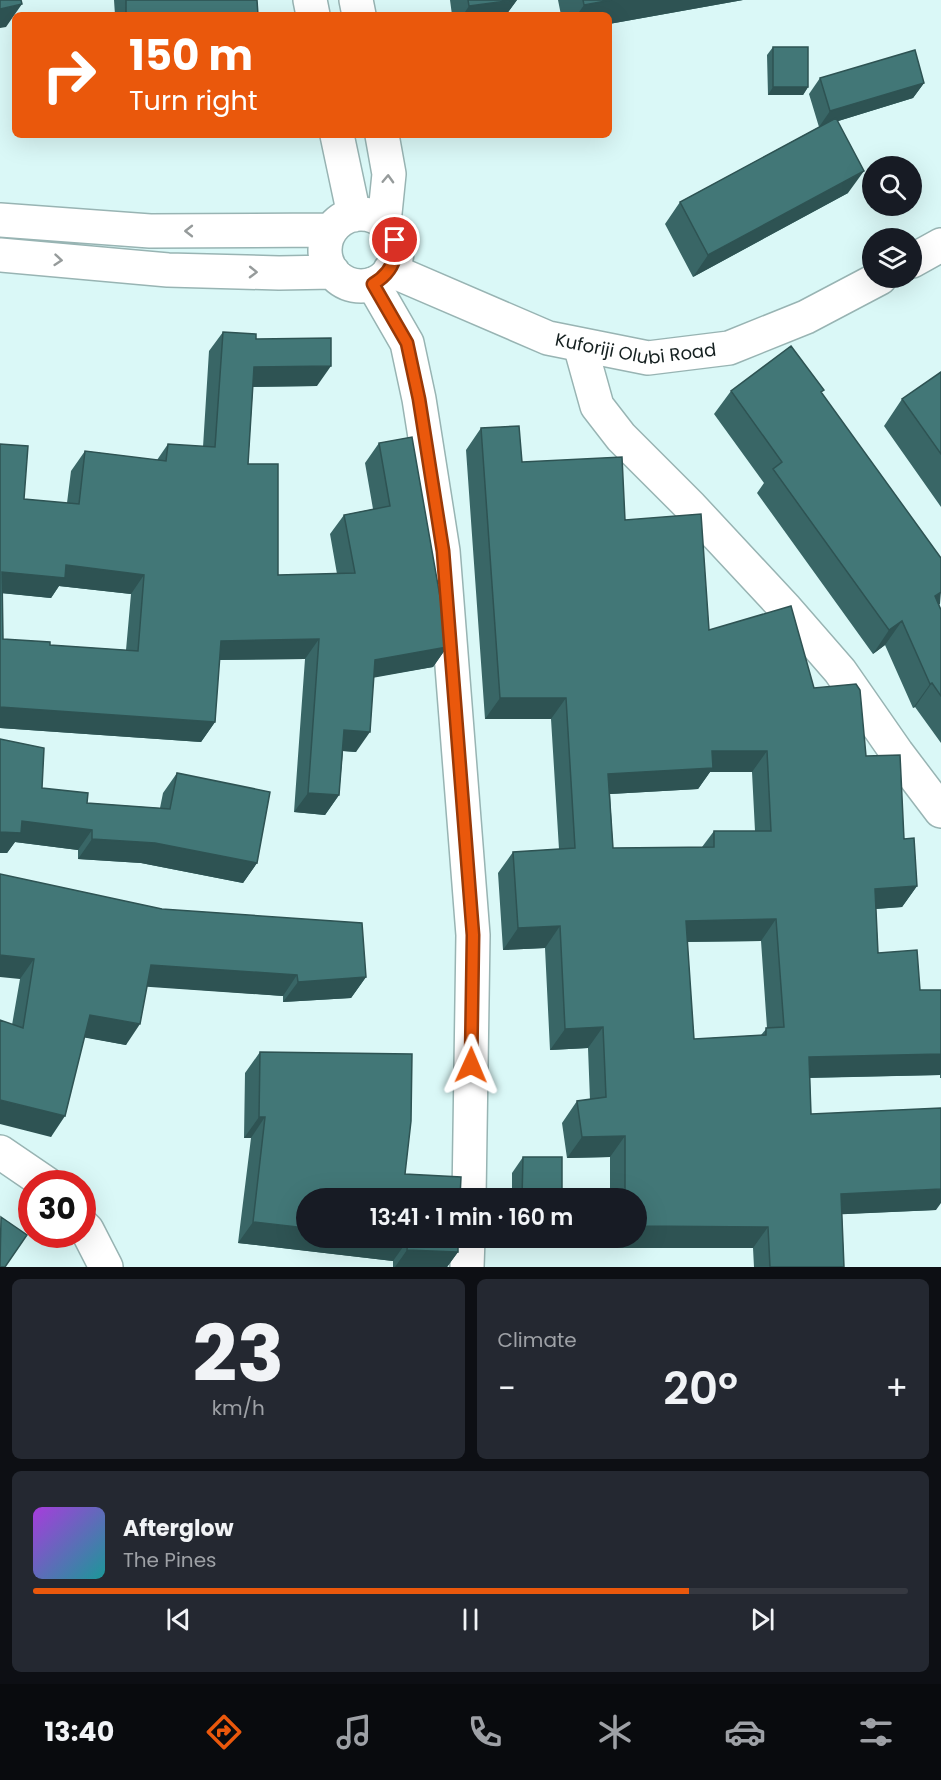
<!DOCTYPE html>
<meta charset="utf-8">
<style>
body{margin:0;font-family:Poppins,sans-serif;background:#242831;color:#f1f3f6;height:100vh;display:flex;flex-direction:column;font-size:22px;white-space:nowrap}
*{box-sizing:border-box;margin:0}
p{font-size:20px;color:#9ea1a6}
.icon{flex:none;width:33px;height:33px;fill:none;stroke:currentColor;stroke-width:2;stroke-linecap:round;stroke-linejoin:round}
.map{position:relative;height:1267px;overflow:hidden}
.side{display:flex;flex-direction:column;gap:12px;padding:12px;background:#0d0f14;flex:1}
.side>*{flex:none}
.banner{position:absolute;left:12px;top:12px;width:600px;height:126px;border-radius:9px;box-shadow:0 6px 24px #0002;background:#ea580c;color:#fff;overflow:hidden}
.buttons{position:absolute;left:862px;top:156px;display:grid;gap:12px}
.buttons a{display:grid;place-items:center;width:60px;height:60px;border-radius:50%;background:#171b24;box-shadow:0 6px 24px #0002;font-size:30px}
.speed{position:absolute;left:18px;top:1170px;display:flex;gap:12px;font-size:30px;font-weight:700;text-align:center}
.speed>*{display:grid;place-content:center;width:78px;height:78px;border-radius:50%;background:#171b24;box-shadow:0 6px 24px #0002;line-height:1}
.speed .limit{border:9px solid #d22;background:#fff;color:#111}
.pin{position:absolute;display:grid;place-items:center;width:51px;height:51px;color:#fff;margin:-26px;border:3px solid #fff;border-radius:50%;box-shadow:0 2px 6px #0007}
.me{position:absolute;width:66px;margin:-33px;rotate:1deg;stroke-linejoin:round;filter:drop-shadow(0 0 4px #0008)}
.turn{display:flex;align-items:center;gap:21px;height:126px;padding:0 18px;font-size:27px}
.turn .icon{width:78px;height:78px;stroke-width:2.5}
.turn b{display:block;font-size:42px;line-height:51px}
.big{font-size:45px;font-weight:600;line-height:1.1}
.side .tile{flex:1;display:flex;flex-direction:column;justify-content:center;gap:9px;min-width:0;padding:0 21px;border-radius:9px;background:#242831}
.side .dial{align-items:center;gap:0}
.dial b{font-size:78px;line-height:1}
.song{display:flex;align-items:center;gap:18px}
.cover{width:72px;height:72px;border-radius:9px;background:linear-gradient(135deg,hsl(280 70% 55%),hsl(180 70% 35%))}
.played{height:6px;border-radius:3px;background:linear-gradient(90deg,#ea580c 75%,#363941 75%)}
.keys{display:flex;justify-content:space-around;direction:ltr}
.heat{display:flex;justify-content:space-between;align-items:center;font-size:33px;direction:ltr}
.side .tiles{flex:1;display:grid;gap:12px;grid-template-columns:1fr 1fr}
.tile:last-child{grid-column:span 2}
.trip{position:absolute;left:296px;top:1188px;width:351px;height:60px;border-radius:30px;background:#171b24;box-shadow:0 6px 24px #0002;font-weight:600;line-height:60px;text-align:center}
.menu{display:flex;height:96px;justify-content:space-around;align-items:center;background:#090b0e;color:#9ea1a6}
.menu .icon{width:42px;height:42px}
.menu .on{color:#ea580c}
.menu b{font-size:27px;color:#f1f3f6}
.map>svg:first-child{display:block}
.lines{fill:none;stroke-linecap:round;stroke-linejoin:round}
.minor-casing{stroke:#98b4b3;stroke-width:36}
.major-casing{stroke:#98b4b3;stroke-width:36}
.minor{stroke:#fff;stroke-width:33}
.major{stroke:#fff;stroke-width:33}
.wall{fill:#396666;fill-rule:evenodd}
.shaded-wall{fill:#2e5353}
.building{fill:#427777;stroke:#2e5353;stroke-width:1.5;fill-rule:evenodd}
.oneway{stroke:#969b9b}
.route-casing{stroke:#983908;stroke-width:15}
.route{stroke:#ea580c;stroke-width:10}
.labels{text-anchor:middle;stroke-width:4.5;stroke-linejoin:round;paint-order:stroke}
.street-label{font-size:18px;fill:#152020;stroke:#fefefe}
</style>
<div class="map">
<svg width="941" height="1267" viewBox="0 0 941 1267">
<rect width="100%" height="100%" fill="#daf8f7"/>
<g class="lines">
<g class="minor-casing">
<g id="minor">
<path d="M912,261L941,245"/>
<path id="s1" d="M390,270L548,338L648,358L729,348L806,317L880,278"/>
<path d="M373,284L407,343L419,399L443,551L473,935L469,1198"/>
<path d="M580,345L597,406L621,437L691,507L786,609L840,671L897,753L941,811"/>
<path d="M0,1152L47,1184"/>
<path d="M82,1225L87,1230L106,1267"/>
<path d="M467,1267L468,1238"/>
</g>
</g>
<g class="major-casing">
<path id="major" d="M310,0L313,15
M356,0L359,15
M337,135L354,215
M382,135L389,174L384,223
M325 250a36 36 0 1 1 72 0a36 36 0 1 1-72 0Z
M0,220L150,231L331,230
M0,255L168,270L279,273L333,272"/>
</g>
<use href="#minor" class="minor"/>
<use href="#major" class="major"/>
</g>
<path class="wall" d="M114,0H257L258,15H115Z
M450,0H517L506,15H452Z
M558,0H743L609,24V15H561Z
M773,47L808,87L803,95H768L767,55Z
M820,78L924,83L913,98L838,121L848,193L693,277L665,224L680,202L819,127L809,94Z
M223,332L256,339L317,386L253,387L248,464L278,575L337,574L330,534L344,515L373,509L365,463L379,443L447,647L433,667L373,677L356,752L343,751L339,795L325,815L294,812L305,659L219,660L215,722L201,742L0,728V444L24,499L67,503L71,471L85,451L157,460L168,444L203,447L209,351ZM59,586L131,594L126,650L50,645L3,639L2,593L51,598Z
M941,372V507L884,426L902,399Z
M731,391L822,393L941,610V743L915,707L913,708L885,645L873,654L757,493L764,483L714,414Z
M481,428L522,462L625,520L709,630L814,688L866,756L904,839L917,886L902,907L876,909L878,953L920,990H941V1078H940V1075L810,1078L811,1114L936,1210L842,1214L844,1267H754L753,1248H610V1238H636V1198H610V1157L567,1158L562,1123L577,1101L590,1100L588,1048L550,1050L545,948L503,950L498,873L513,852L559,849L551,719H485L466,450ZM710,772H752L755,831H714L702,847L613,848L610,794L698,789ZM761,941L767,1028L761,1035L694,1039L687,942Z
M0,739L42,788L87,803L160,808L163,793L177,773L257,863L243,883L141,863L78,859V850L15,842L7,853H0Z
M0,874L366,977L351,998L283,1002V996L147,986L126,1045L84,1037L51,1137L12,1025L20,979Z
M260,1052L405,1174L458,1238V1252L447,1267H393V1261L238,1243L251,1138H244L245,1073Z
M523,1157L562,1198H512V1173Z"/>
<path class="shaded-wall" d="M517,0L506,15H463L469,6Z
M611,0H743L609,24V15H577L584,5Z
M22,4L6,27L0,28V9Z
M924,83L913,98L819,127L830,111Z
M773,87H808L803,95H768Z
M864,171L848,193L693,277L708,255Z
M331,366L317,386L240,387L254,367Z
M66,565L144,575L131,594L59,586L51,598L0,593L2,572Z
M941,592L940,604L918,620L935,596Z
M902,621L885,645L873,654L889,630Z
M319,639L305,659L207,660L221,641Z
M447,647L433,667L361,680L375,660Z
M932,683L915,707L913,708L930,684Z
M500,698H566L551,719H485Z
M0,707L215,722L201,742L0,728Z
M344,730L370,732L356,752L330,750Z
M712,751H767L752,772H710L698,789L593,795L608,774Z
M308,793L339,795L325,815L294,812Z
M22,821L92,830L78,850L15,842L7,853H0V832Z
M92,839L155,843L257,863L243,883L141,863L78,859Z
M917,886L902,907L860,910L875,889Z
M776,919L761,941L671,942L686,921Z
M560,926L545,948L503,950L518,928Z
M0,955L34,959L20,979L0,977Z
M151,965L297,975L283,996L136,986Z
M366,977L351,998L283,1002L298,982Z
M90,1015L140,1024L126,1045L76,1036Z
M603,1027L588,1048L550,1050L565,1029Z
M941,1054V1073L940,1075L794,1078L809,1057Z
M0,1100L65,1116L51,1137L0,1124Z
M259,1117H265L251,1138H244Z
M625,1136L610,1157L567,1158L582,1137Z
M941,1189V1203L936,1210L826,1215L841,1194Z
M253,1222L306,1228V1238H387L408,1240L393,1261L238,1243Z
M636,1226L768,1227L753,1248H610L617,1238H636Z
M407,1250L458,1252L447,1267H395Z"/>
<path class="building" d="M0,0H21L22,4L0,9Z
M126,0H257L258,15H126Z
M468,0H514L469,6Z
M583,0H611L584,5Z
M773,47H808V87H773Z
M915,50L924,83L830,111L820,78Z
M836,118L864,171L708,255L680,202Z
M223,332L256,334V339L331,338V366L254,367L248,464H278V575L355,573L344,515L390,506L379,443L412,437L445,625L447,647L375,660L370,732L344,730L339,795L308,793L319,639L221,641L215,722L0,707V444L28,446L24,499L79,504L85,451L166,461L168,444L215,447ZM66,565L144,575L138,651L50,645V642L3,639L2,572L65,578Z
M791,346L824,390L821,392L941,558V592L935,596L941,610V696L932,683L930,684L902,621L889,630L773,469L782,462L731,391Z
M941,372V454L902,399Z
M519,426L522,462L622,457L625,520L701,514L709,630L791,606L814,688L856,684L860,690L866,756L900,755L904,839L914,838L917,886L875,889L878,953L917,950L920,990H941V1054L809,1057L811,1114L941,1108V1189L841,1194L844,1267H770L768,1227L636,1226V1198H625V1136L582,1137L577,1101L606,1097L603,1027L565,1029L560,926L518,928L513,852L575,848L566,698H500L481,428ZM712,751H767L771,831H714V847L613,848L608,774L713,768ZM776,919L784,1027L766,1028V1035L694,1039L686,921Z
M0,739L44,748L42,788L88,793L87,803L170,809L177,773L270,792L257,863L155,843L92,839V830L22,821L21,833L0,832Z
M0,874L162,909L362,923L366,977L298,982L297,975L151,965L140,1024L90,1015L65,1116L0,1100V1020L23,1028L34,959L0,955Z
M260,1052L412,1054L411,1121L405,1174L461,1177L460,1198H306V1228L253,1222L265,1117H259Z
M523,1157H562V1198H522Z
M1,1217L27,1235L5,1267H0Z
M387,1238H458V1252L407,1250L408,1240Z"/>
<defs><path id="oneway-chevron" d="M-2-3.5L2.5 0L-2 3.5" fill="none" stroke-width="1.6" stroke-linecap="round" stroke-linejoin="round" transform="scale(1.5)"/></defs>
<g class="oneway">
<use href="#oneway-chevron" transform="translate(388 179) rotate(-88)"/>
<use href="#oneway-chevron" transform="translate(189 231) rotate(180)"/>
<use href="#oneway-chevron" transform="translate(58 260) rotate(5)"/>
<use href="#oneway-chevron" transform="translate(253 272) rotate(1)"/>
</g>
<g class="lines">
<g class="route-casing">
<path id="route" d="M395,240C398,260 390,274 373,284L407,343L419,399L443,551L473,935L471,1065"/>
</g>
<use href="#route" class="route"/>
</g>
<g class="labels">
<g class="street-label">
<text dy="6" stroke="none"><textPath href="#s1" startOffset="261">Kuforiji Olubi Road</textPath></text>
</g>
</g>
</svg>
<div class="buttons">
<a><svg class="icon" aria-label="search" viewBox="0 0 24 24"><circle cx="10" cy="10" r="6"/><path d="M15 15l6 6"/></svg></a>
<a><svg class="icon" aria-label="layers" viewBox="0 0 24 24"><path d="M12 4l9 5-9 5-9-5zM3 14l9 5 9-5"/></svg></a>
</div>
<div class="speed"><div class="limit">30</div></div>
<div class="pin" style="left:395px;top:240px;background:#d93025"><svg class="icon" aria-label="arrive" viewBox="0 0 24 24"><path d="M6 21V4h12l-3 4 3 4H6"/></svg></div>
<svg class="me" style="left:471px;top:1065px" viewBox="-20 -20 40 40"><path d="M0-17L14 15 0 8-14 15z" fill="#ea580c" stroke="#fff" stroke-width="4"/></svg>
<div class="trip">13:41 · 1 min · 160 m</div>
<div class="banner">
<div class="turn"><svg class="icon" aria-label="right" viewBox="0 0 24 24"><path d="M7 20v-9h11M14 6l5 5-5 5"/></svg><div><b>150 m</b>Turn right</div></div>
</div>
</div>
<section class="side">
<div class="tiles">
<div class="tile dial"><b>23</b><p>km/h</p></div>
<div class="tile"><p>Climate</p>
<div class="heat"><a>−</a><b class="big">20°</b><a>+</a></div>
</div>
<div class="tile">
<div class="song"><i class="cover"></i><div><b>Afterglow</b><p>The Pines</p></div></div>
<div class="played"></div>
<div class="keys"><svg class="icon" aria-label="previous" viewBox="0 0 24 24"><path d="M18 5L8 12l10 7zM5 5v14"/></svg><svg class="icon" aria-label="pause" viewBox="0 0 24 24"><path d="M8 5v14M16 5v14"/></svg><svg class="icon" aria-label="next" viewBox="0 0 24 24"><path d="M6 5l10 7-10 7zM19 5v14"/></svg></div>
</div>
</div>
</section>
<nav class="menu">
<b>13:40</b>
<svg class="icon on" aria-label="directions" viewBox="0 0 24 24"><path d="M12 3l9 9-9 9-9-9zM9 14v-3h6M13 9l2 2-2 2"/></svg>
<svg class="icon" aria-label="music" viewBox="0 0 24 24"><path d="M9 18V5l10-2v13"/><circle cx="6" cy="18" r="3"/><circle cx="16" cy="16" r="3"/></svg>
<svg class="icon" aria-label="phone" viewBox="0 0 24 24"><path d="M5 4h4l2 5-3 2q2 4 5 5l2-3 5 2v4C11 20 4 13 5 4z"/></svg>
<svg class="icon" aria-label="climate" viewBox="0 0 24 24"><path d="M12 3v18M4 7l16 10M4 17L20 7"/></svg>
<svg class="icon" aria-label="car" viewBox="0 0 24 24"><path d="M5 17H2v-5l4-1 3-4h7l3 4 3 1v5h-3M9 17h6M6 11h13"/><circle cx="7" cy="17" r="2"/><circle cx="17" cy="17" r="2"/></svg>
<svg class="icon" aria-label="filters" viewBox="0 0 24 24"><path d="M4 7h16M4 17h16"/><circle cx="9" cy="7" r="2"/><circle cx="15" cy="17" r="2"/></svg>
</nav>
